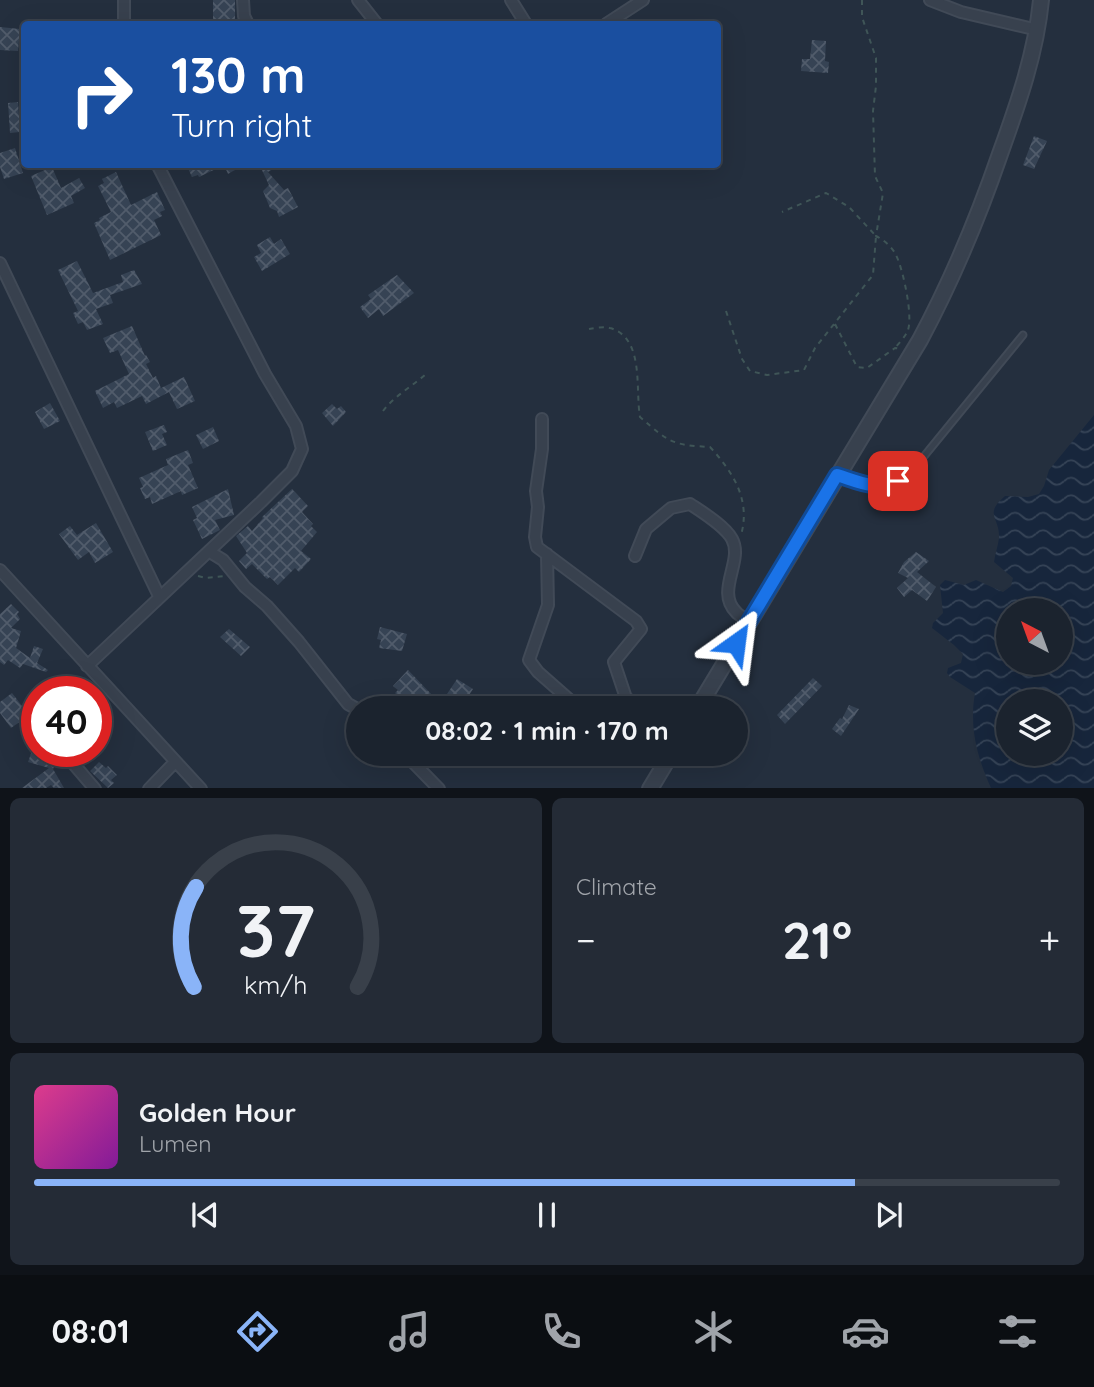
<!DOCTYPE html>
<meta charset="utf-8">
<style>
body{margin:0;font-family:Quicksand,sans-serif;background:#242b36;color:#f1f3f6;height:100vh;display:flex;flex-direction:column;font-size:26px;white-space:nowrap}
*{box-sizing:border-box;margin:0}
p{font-size:23px;color:#a0a4aa}
.icon{flex:none;width:38px;height:38px;fill:none;stroke:currentColor;stroke-width:2;stroke-linecap:round;stroke-linejoin:round}
.map{position:relative;height:788px;overflow:hidden}
.side{display:flex;flex-direction:column;gap:10px;padding:10px;background:#0f1319;flex:1}
.side>*{flex:none}
.guide{position:absolute;left:21px;top:21px;width:700px;height:147px;border-radius:7px;box-shadow:0 7px 28px #0002,0 0 0 2px #39404a;background:#1a4fa0;color:#fff;overflow:hidden}
.needle{width:46px;rotate:319deg}
.fabs{position:absolute;left:996px;top:598px;display:grid;gap:14px}
.fabs a{display:grid;place-items:center;width:77px;height:77px;border-radius:50%;background:#1b232e;box-shadow:0 7px 28px #0002,0 0 0 2px #39404a;font-size:35px}
.speed{position:absolute;left:21px;top:676px;display:flex;gap:14px;font-size:35px;font-weight:700;text-align:center}
.speed>*{display:grid;place-content:center;width:91px;height:91px;border-radius:50%;background:#1b232e;box-shadow:0 7px 28px #0002,0 0 0 2px #39404a;line-height:1}
.speed .limit{border:10px solid #d22;background:#fff;color:#111}
.pin{position:absolute;display:grid;place-items:center;width:60px;height:60px;color:#fff;margin:-30px;border-radius:14px;box-shadow:0 4px 10px #0006}
.me{position:absolute;width:77px;margin:-38px;rotate:31deg;stroke-linejoin:round;filter:drop-shadow(0 0 5px #0008)}
.turn{display:flex;align-items:center;gap:24px;height:147px;padding:0 35px;font-size:32px}
.turn .icon{width:91px;height:91px;stroke-width:2.5}
.turn b{display:block;font-size:49px;line-height:60px}
.big{font-size:52px;font-weight:800;line-height:1.1}
.side .widget{flex:1;display:flex;flex-direction:column;justify-content:center;gap:10px;min-width:0;padding:0 24px;border-radius:10px;background:#242b36}
.side .dial{align-items:center;gap:0}
.dial svg{height:182px;overflow:visible;fill:none;stroke:#39404a;stroke-width:7;stroke-linecap:round;text-anchor:middle}
.dial text{fill:#f1f3f6;stroke:none}
.song{display:flex;align-items:center;gap:21px}
.cover{width:84px;height:84px;border-radius:10px;background:linear-gradient(135deg,hsl(330 70% 55%),hsl(290 70% 35%))}
.played{height:7px;border-radius:4px;background:linear-gradient(90deg,#8ab4f8 80%,#39404a 80%)}
.keys{display:flex;justify-content:space-around;direction:ltr}
.heat{display:flex;justify-content:space-between;align-items:center;font-size:38px;direction:ltr}
.side .tiles{flex:1;display:grid;gap:10px;grid-template-columns:1fr 1fr}
.widget:last-child{grid-column:span 2}
.trip{position:absolute;left:346px;top:696px;width:402px;height:70px;border-radius:35px;background:#1b232e;box-shadow:0 7px 28px #0002,0 0 0 2px #39404a;font-weight:800;line-height:70px;text-align:center}
.menu{display:flex;height:112px;justify-content:space-around;align-items:center;background:#0b0e12;color:#a0a4aa}
.menu .icon{width:49px;height:49px}
.menu .active{color:#8ab4f8}
.menu b{font-size:32px;color:#f1f3f6}
.map>svg:first-child{display:block}
.water{fill:url(#water-waves);fill-rule:evenodd}
.building{fill:url(#building-cross-hatch)}
.lines{fill:none;stroke-linecap:round;stroke-linejoin:round}
.service-casing{stroke:#414a57;stroke-width:9}
.minor-casing{stroke:#414a57;stroke-width:14}
.tertiary-casing{stroke:#414a57;stroke-width:18}
.path{stroke:#3f5557;stroke-width:2;stroke-dasharray:5 5;stroke-linecap:butt}
.service{stroke:#38414e;stroke-width:5}
.minor{stroke:#38414e;stroke-width:10}
.tertiary{stroke:#38414e;stroke-width:14}
.route-casing{stroke:#114b97;stroke-width:18}
.route{stroke:#1a73e8;stroke-width:12}
</style>
<div class="map">
<svg width="1094" height="789" viewBox="0 0 1094 789">
<defs>
<pattern id="water-waves" width="16" height="10" patternUnits="userSpaceOnUse" patternTransform="scale(1.75)"><rect width="16" height="10" fill="#17263c"/><path d="M0 5q4-4 8 0t8 0" fill="none" stroke="#364457"/></pattern>
<pattern id="building-cross-hatch" width="8" height="8" patternUnits="userSpaceOnUse" patternTransform="scale(1.75)"><rect width="8" height="8" fill="#364354"/><path d="M0 0l8 8M0 8l8-8" fill="none" stroke="#515c6b"/></pattern>
</defs>
<rect width="100%" height="100%" fill="#242f3e"/>
<path class="water" d="M1094,415V788H991C977,757 969,727 975,693L950,677L947,673L948,668L961,663L963,654L954,645L932,628L933,623L943,613L940,585L945,580L964,585L976,580L1003,592L1011,586L1013,578L994,562C995,554 998,546 999,538C1000,517 983,515 1005,496L1028,497L1039,494L1044,486L1049,470ZM1008,611H1060V663H1008ZM1008,702H1060V754H1008Z"/>
<path class="building" d="M213,0H235V24H213Z
M0,27L20,29L18,51L0,50Z
M812,40L826,41L825,61L829,62L828,73L801,71L802,59H810Z
M18,102L20,132L10,133L8,103Z
M1034,136L1047,141L1034,169L1023,165Z
M15,148L23,173L4,179L0,167V153Z
M186,164H245L228,174L224,165L199,177L198,175L192,177Z
M259,164H282L268,172L284,190L288,188L298,207L279,217L277,211L270,208L263,191L269,185Z
M52,167L61,188L79,178L85,188L71,196L74,203L47,215L31,176Z
M116,172L131,205L157,192L165,210L160,212L162,216L154,220L161,235L110,260L94,223L100,220L99,218L111,212L98,186L104,183L102,179Z
M270,237L274,244L281,239L290,254L262,271L254,257L261,253L257,245Z
M77,261L93,293L123,282L121,275L134,270L142,284L110,295L113,303L96,309L103,324L87,330L83,322L78,324L73,313L78,311L58,270Z
M397,275L414,293L383,316L379,309L368,318L360,307L371,299L368,295Z
M132,326L145,356L146,355L150,362L146,364L153,378L156,376L161,388L184,377L195,401L177,409L169,392L146,404L142,396L117,408L114,402L103,408L95,391L129,374L118,350L110,353L103,338Z
M50,403L60,421L44,429L35,412Z
M332,404L337,409L341,406L346,412L333,426L322,413Z
M164,425L167,432L162,434L167,445L153,451L145,432Z
M213,427L219,441L203,449L196,435Z
M188,450L193,463L188,465L198,488L182,495L181,491L152,504L150,497L145,499L140,488L143,487L139,478L168,465L166,459Z
M228,489L234,515L215,520L220,530L202,539L193,520L197,518L192,507Z
M292,489L308,506L302,512L313,524L311,526L317,532L301,551L311,559L299,572L295,568L278,585L270,577L267,579L252,564L246,569L239,561L247,553L236,536L248,526L252,531L263,518L262,517Z
M96,523L113,552L95,563L89,552L78,560L59,534L70,526L77,535Z
M916,552L929,561L917,572L936,587L927,601L912,590L904,597L897,588L908,578L898,573L904,562Z
M11,604L19,612L17,614L20,619L11,628L21,631L16,648L30,658L34,646L43,649L37,663L48,670L46,672L23,664L20,668L8,660L4,665L0,662V614Z
M380,627L407,634L402,651L379,648L381,640L377,639Z
M229,629L250,647L241,656L220,637Z
M408,670L434,697L425,705L416,694L409,701L405,697L403,700L395,693L398,690L393,686Z
M813,678L822,686L785,724L777,715Z
M457,679L473,689L460,709H437Z
M12,693L29,715L11,728L0,713V702Z
M849,705L859,709L841,736L832,729L840,718L842,719Z
M33,748L49,753L50,751H58V758L53,769L64,788H54L51,785L46,788H22L49,768L28,762Z
M99,762L106,768L108,766L117,775L111,780L114,783L108,788L90,771Z"/>
<g class="lines">
<g class="service-casing">
<path id="service" d="M840,476C873,487 881,495 912,471L1023,335"/>
</g>
<g class="minor-casing">
<path id="minor" d="M124,0V24
M243,0L244,16L248,24
M358,0L377,24
M511,0L526,24
M930,0L961,12L1038,30
M606,24L643,0
M0,263L159,596
M542,419V449L536,491L538,507L535,537L537,547L636,621L641,629L614,662L626,698L643,709
M210,552L223,560L245,587L267,606L299,642L348,704L359,710
M547,554L548,605L529,660L538,672L580,709
M635,556L646,529L671,508L690,504C702,512 725,526 732,539C744,561 715,591 736,612C739,616 745,618 749,621
M0,570L201,789
M87,666L261,502L292,471L302,449L296,426L265,374L157,164
M65,754L95,789
M405,754L439,789
M149,789L175,762"/>
</g>
<g class="tertiary-casing">
<path id="tertiary" d="M697,709L920,340C952,280 978,218 1000,154C1018,104 1036,53 1041,0
M650,789L671,754"/>
</g>
<path class="path" d="M862,0V17L876,58V86L873,111L875,176L883,193L876,236C884,240 892,247 896,255C903,269 913,315 908,330C906,336 899,343 895,348
M726,311L742,359L750,371L767,375L804,370L815,348L873,275L876,236L849,207L826,193L782,212
M835,324L857,367L867,368L895,348L902,349
M589,329C595,328 604,326 610,328C645,338 635,389 640,417C669,442 671,445 710,447C733,472 751,500 741,535
M383,411C394,396 413,386 427,373
M198,576L206,578L224,576"/>
<use href="#service" class="service"/>
<use href="#minor" class="minor"/>
<use href="#tertiary" class="tertiary"/>
</g>
<g class="lines">
<g class="route-casing">
<path id="route" d="M736,643L837,475C859,482 876,491 898,481"/>
</g>
<use href="#route" class="route"/>
</g>
</svg>
<div class="fabs">
<a><svg class="needle" viewBox="-14 -14 28 28"><path d="M0-13l5 13h-10z" fill="#e53935"/><path d="M0 13l5-13h-10z" fill="#a0a4aa"/></svg></a>
<a><svg class="icon" aria-label="layers" viewBox="0 0 24 24"><path d="M12 4l9 5-9 5-9-5zM3 14l9 5 9-5"/></svg></a>
</div>
<div class="speed"><div class="limit">40</div></div>
<div class="pin" style="left:898px;top:481px;background:#d93025"><svg class="icon" aria-label="arrive" viewBox="0 0 24 24"><path d="M6 21V4h12l-3 4 3 4H6"/></svg></div>
<svg class="me" style="left:736px;top:643px" viewBox="-20 -20 40 40"><path d="M0-17L14 15 0 8-14 15z" fill="#1a73e8" stroke="#fff" stroke-width="4"/></svg>
<div class="trip">08:02 · 1 min · 170 m</div>
<div class="guide">
<div class="turn"><svg class="icon" aria-label="right" viewBox="0 0 24 24"><path d="M7 20v-9h11M14 6l5 5-5 5"/></svg><div><b>130 m</b>Turn right</div></div>
</div>
</div>
<section class="side">
<div class="tiles">
<div class="widget dial"><svg viewBox="0 0 100 80">
<path d="M14 69A42 42 0 1 1 86 69"/>
<path d="M14 69A42 42 0 0 1 15 25" stroke="#8ab4f8"/>
<text x="50" y="56" font-size="32" font-weight="700">37</text>
<text x="50" y="72" font-size="11">km/h</text>
</svg></div>
<div class="widget"><p>Climate</p>
<div class="heat"><a>−</a><b class="big">21°</b><a>+</a></div>
</div>
<div class="widget">
<div class="song"><i class="cover"></i><div><b>Golden Hour</b><p>Lumen</p></div></div>
<div class="played"></div>
<div class="keys"><svg class="icon" aria-label="previous" viewBox="0 0 24 24"><path d="M18 5L8 12l10 7zM5 5v14"/></svg><svg class="icon" aria-label="pause" viewBox="0 0 24 24"><path d="M8 5v14M16 5v14"/></svg><svg class="icon" aria-label="next" viewBox="0 0 24 24"><path d="M6 5l10 7-10 7zM19 5v14"/></svg></div>
</div>
</div>
</section>
<nav class="menu">
<b>08:01</b>
<svg class="icon active" aria-label="directions" viewBox="0 0 24 24"><path d="M12 3l9 9-9 9-9-9zM9 14v-3h6M13 9l2 2-2 2"/></svg>
<svg class="icon" aria-label="music" viewBox="0 0 24 24"><path d="M9 18V5l10-2v13"/><circle cx="6" cy="18" r="3"/><circle cx="16" cy="16" r="3"/></svg>
<svg class="icon" aria-label="phone" viewBox="0 0 24 24"><path d="M5 4h4l2 5-3 2q2 4 5 5l2-3 5 2v4C11 20 4 13 5 4z"/></svg>
<svg class="icon" aria-label="climate" viewBox="0 0 24 24"><path d="M12 3v18M4 7l16 10M4 17L20 7"/></svg>
<svg class="icon" aria-label="car" viewBox="0 0 24 24"><path d="M5 17H2v-5l4-1 3-4h7l3 4 3 1v5h-3M9 17h6M6 11h13"/><circle cx="7" cy="17" r="2"/><circle cx="17" cy="17" r="2"/></svg>
<svg class="icon" aria-label="filters" viewBox="0 0 24 24"><path d="M4 7h16M4 17h16"/><circle cx="9" cy="7" r="2"/><circle cx="15" cy="17" r="2"/></svg>
</nav>
